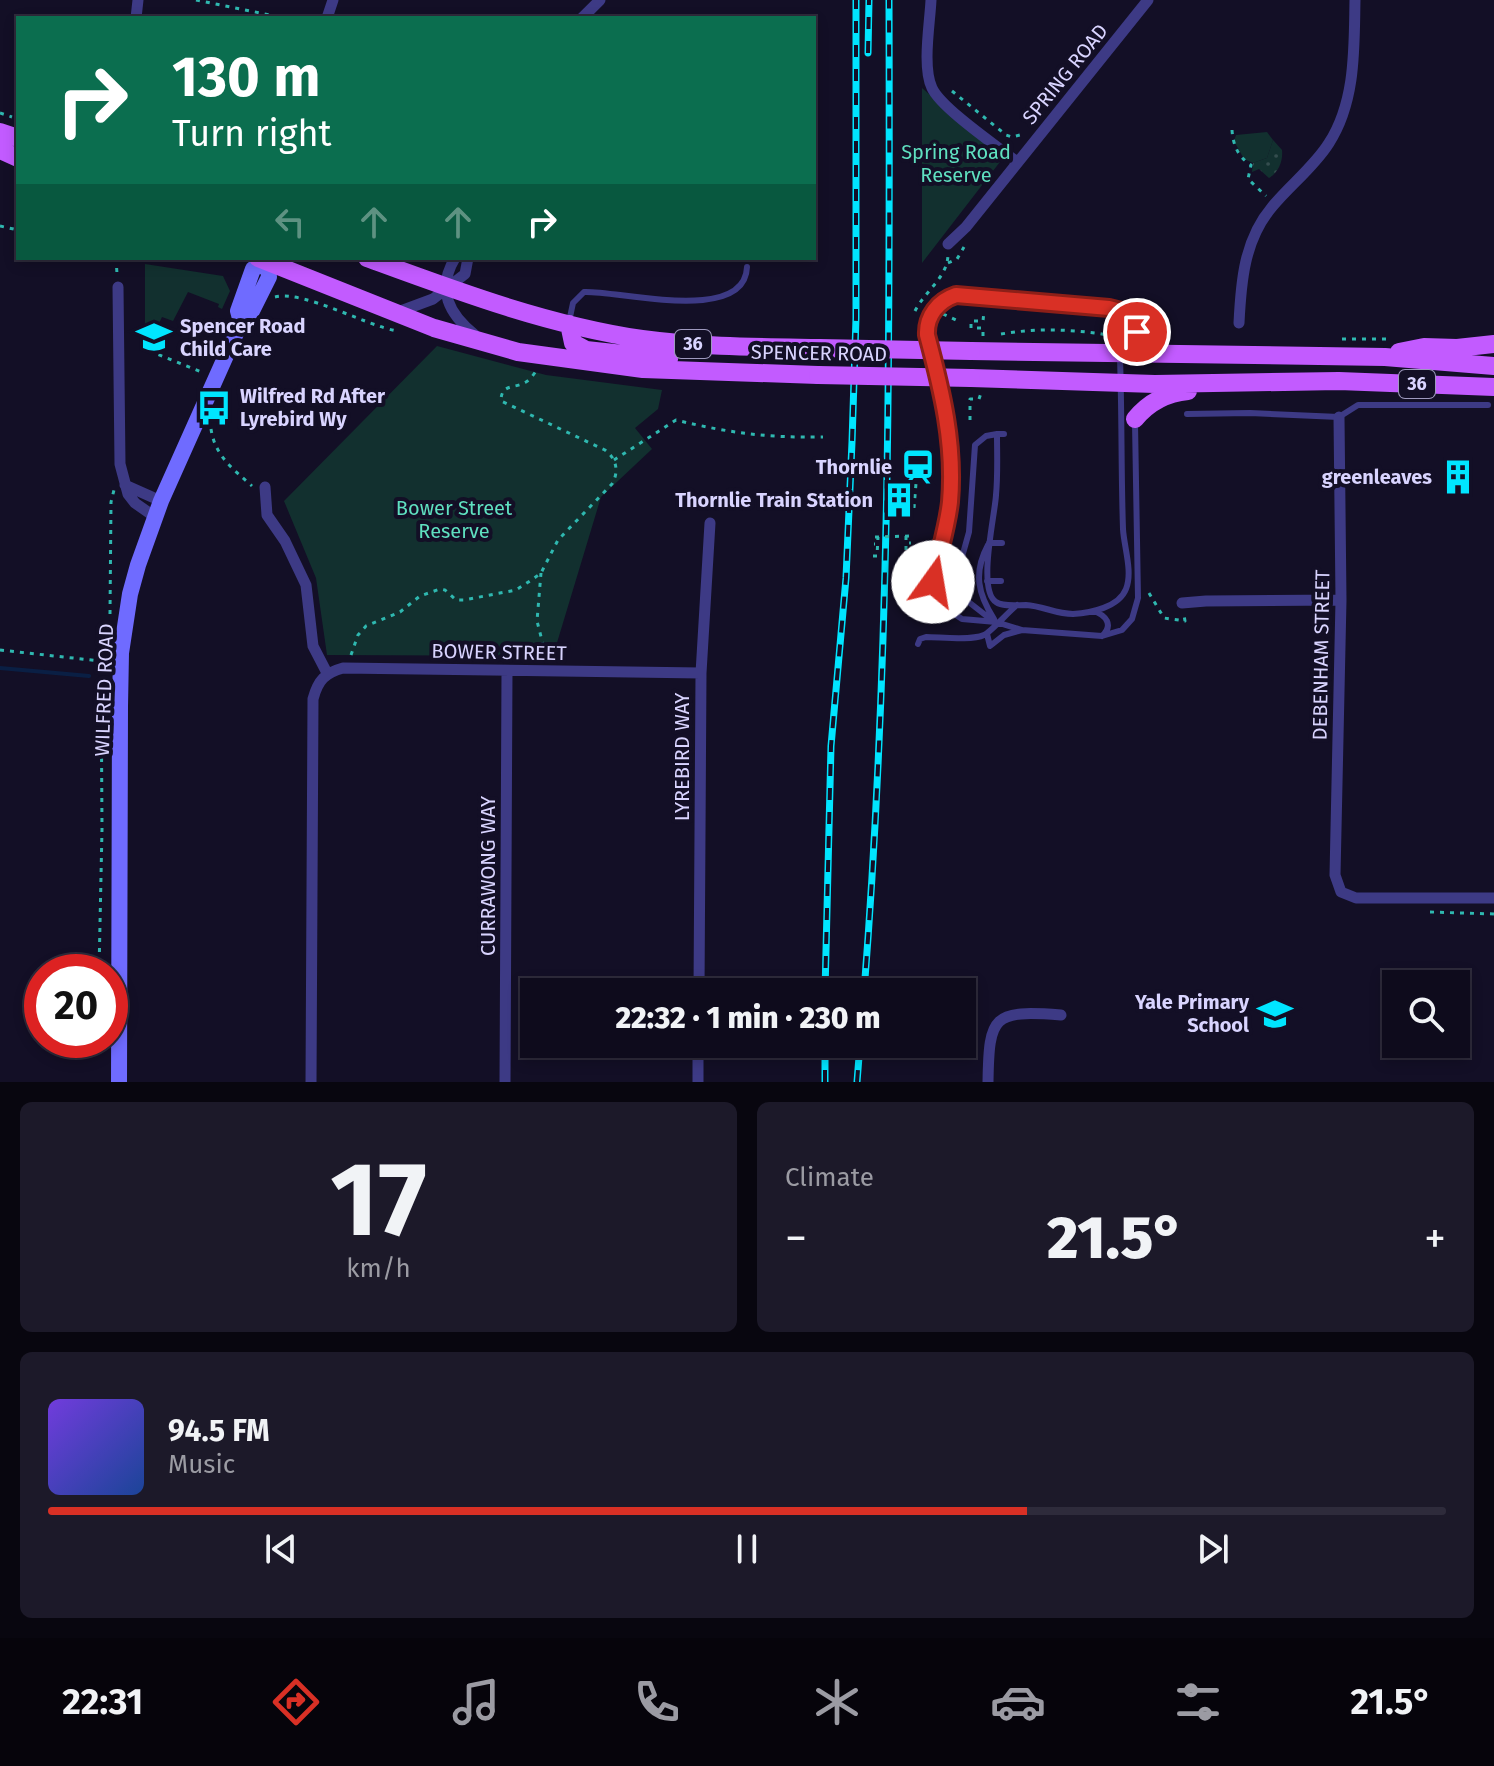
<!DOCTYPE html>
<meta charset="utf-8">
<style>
body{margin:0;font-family:"Fira Sans",sans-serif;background:#1c1929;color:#f1f3f6;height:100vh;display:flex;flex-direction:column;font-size:30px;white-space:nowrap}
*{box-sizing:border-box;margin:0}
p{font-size:26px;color:#9b9ba3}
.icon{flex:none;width:44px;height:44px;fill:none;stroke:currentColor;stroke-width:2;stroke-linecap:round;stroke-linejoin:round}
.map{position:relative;height:1082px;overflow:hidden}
.details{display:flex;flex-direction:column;gap:20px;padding:20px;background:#08060f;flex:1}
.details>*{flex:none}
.guide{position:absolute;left:16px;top:16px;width:800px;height:244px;border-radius:0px;box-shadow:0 4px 12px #0003,0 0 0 2px #2e2b3b;background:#0b6e4f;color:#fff;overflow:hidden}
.tools{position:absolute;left:1382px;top:970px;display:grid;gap:16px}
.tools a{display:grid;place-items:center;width:88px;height:88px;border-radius:0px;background:#0e0b1c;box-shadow:0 4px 12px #0003,0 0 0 2px #2e2b3b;font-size:40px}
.speed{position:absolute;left:24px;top:954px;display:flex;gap:16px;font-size:40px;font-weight:700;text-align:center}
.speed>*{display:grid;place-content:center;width:104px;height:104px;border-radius:50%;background:#0e0b1c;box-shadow:0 4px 12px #0003,0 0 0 2px #2e2b3b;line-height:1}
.speed .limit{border:12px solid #d22;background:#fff;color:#111}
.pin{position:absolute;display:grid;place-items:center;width:68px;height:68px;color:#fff;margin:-34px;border:4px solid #fff;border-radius:50%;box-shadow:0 2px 8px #0007}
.me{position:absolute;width:88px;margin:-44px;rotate:13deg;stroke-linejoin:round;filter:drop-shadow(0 0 6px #0008)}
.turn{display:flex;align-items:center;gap:28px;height:168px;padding:0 24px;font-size:36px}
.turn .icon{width:104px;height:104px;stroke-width:2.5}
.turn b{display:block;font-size:56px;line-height:68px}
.lanes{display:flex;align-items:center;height:76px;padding:0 24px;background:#0003;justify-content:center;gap:40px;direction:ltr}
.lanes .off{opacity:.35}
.big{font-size:60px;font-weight:800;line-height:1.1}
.details .card{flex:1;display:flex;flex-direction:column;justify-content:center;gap:12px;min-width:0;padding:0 28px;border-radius:12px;background:#1c1929}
.details .dial{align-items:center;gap:0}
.dial b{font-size:104px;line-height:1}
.song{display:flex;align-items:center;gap:24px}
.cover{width:96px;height:96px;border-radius:12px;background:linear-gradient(135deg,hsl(260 70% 55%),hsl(220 70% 35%))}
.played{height:8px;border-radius:4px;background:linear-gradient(90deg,#d93025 70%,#2e2b3b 70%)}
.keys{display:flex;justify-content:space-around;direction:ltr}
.heat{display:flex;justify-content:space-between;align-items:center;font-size:44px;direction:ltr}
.details .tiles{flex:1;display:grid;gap:20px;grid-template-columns:1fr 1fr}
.card:last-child{grid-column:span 2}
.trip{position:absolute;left:520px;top:978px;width:456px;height:80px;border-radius:0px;background:#0e0b1c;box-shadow:0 4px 12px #0003,0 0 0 2px #2e2b3b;font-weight:800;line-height:80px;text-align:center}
.menu{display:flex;height:128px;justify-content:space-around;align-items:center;background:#06040b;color:#9b9ba3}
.menu .icon{width:56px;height:56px}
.menu .current{color:#d93025}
.menu b{font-size:36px;color:#f1f3f6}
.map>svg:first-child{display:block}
.park{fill:#12302f}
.garden{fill:url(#garden-dots)}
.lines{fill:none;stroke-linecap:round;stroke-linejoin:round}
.stream{stroke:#0a1f44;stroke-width:4}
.path{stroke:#2fb8b0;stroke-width:3;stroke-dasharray:4 6;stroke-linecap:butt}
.service{stroke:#3d3a85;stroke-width:6}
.minor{stroke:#3d3a85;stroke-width:11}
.secondary{stroke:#6f6bff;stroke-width:16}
.primary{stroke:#c25bff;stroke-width:18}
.rail-casing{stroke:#00e5ff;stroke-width:7}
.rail{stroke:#130f26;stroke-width:4;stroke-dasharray:12;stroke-linecap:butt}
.path-bridge{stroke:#2fb8b0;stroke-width:3;stroke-dasharray:4 6;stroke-linecap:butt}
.primary-bridge{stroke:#c25bff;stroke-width:18}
.route-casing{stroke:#8d1f18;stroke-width:20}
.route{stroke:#d93025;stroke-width:14}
.labels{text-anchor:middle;stroke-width:8;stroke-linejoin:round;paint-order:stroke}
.shield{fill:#130f26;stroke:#9e99be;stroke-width:2}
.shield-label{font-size:18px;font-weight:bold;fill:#d9d4ff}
.street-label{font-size:20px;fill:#d9d4ff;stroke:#130f26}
.park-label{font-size:20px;fill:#5fe0c0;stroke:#130f26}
.poi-label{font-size:20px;font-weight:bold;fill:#d9d4ff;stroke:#130f26;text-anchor:end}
</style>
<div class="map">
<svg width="1494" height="1082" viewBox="0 0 1494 1082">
<defs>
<pattern id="garden-dots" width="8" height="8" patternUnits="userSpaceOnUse" patternTransform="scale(2)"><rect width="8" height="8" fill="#12302f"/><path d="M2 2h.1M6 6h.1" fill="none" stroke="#344d4e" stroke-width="1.8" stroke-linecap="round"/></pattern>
</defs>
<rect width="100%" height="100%" fill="#130f26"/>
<path class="park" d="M922,88L1003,158L922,263Z
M1267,132L1273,140L1267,158L1253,163L1244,159L1234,141L1236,135Z
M145,264L223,276L230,291L222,309L218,307L219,304L188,292L173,321L162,317L151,340L145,338Z
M437,346L546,375L662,390L658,409L635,428L652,449L601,497L553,656L327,655L316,578L284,501Z"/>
<path class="garden" d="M1273,140L1282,150C1283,161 1279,172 1269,178L1259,169L1252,172L1253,163L1267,158Z"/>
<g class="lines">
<path class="stream" d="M0,668L89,676"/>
<path class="path" d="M196,0L285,18
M952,91L1006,135L1012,137L1024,134
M0,113L12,117
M1232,130C1233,145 1238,157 1251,165L1248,179L1266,196
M0,226L18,230
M116,258L117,274
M948,263L957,259L964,247
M275,297C304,290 364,325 397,331
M915,311C925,291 948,277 948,254
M943,314L958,321
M1001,334C1037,328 1072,329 1108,335V339
M983,336V328H971V321H983L984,311
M1342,339H1391
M150,343L147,350L204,373
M970,420V399H979L981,393
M211,429C215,456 233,469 252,486
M614,460L676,420C729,433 768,438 823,437
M914,508L917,471H928
M906,536V556H908
M909,543H911
M874,544H875
M873,556H877L878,537
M541,573L537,621L547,660
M1149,593L1164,618L1185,621L1184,615
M110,614L111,502L114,490
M0,650L100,661
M351,655L358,635L366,626L400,612L420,596L440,589L445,590L456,600H464L516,590L533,579L541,573L558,540L612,484C619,472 617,459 605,450L501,401C501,383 515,389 526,382C530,380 534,374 536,371
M1430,912L1494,914
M99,972L102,829L101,661L106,649"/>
<path class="service" d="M569,322L573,303L584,292C617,290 745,325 747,267
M1187,414L1250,413L1339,417L1358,405H1488
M1135,423L1138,598L1132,619L1122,630L1102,636L1022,630L996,622L962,619L939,604C928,579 940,557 945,532C950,511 951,490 951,470C951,423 940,380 927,335C926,316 938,302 956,295L1109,308C1131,313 1138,330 1137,351
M1004,434H997C997,454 998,475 996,495C995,515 977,590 996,602C1003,607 1017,605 1026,605C1043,606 1056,614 1073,614C1091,613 1119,607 1126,589C1133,572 1124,547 1123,529C1121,472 1122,415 1120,358
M989,543H1002
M988,545C973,573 978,594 994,619
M987,581H1001
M1093,611C1106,615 1114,625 1102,636
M993,621L961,596L955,582L969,532L975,445L986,436L997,434
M987,634L990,646L1004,635L1022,630
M918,644L920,639L926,637C940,637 972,641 984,635C991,632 1008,612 1017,605"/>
<path class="minor" d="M931,0C930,23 922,67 932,88C941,108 997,146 1017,162
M136,18L138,0
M327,18L333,0
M582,18L600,0
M948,244L966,227L1148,0
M455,258C436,290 449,314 475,335
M118,287L120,464L128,494L135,503L155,517
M398,312L433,299L465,274L468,258
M1239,323C1241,282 1244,240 1272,207C1290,185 1314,167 1329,143C1356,101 1354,48 1355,0
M1339,417L1341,600L1335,875L1341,892L1356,898H1494
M125,485L161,501
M265,487L267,515L285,541L306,585L313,646L327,673
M1182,603L1206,601L1341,600
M699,992L701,673L710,523
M311,1082L313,699C318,680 325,673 343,668L701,673
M505,1082L507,671
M698,1082V1044
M988,1082C989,1015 993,1010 1061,1015"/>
<path class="secondary" d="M241,322L238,311L253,269L272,258
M119,1082L120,706L121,653L130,594L138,565L161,501L241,322L252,311L269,277L267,258"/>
<path class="primary" d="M0,132L18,138
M0,150L18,158
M258,258L434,328L518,352L643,369L818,375
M367,258C457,291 547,325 642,339C701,347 760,347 819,348
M569,324L573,343L586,350L669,359
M971,351L1385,357L1494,366
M1399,352L1424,347L1457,348L1494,344
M971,378L1155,384L1339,381L1494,387
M1135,419C1149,402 1166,393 1188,391"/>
<g class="rail-casing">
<path id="rail" d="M868,53L869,0
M825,992L831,746L846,578L852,442L856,318V0
M864,992C890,662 890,331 889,0
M825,1082V1044
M857,1082L860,1044"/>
</g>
<use href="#rail" class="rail"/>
<path class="path-bridge" d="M875,537L912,536"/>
<path class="primary-bridge" d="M819,348L971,351
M818,375L971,378"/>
</g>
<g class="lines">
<g class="route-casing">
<path id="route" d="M933,582C938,555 947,529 950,502C955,444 942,391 927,335C926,316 938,301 956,295L1109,308L1121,311L1137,332"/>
</g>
<use href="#route" class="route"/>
</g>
<defs>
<g id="school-bare" transform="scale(2.76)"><path d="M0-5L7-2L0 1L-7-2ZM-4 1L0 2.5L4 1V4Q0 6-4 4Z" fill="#00e5ff" stroke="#130f26" stroke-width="2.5" paint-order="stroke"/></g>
<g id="bus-bare" transform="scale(2.76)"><path d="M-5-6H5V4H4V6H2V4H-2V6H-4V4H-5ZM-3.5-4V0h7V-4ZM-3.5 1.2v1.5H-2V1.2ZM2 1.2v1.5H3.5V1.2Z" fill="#00e5ff" stroke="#130f26" stroke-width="2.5" paint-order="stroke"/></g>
<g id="station-bare" transform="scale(2.76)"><path d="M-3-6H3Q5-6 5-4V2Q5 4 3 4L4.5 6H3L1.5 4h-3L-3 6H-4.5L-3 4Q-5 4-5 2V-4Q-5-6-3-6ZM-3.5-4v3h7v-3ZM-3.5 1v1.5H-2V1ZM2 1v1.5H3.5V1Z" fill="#00e5ff" stroke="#130f26" stroke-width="2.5" paint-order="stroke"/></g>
<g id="building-bare" transform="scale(2.76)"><path d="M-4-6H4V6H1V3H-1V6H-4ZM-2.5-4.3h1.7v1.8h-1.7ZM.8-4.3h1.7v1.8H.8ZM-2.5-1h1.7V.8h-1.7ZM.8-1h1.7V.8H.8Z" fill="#00e5ff" stroke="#130f26" stroke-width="2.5" paint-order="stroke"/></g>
</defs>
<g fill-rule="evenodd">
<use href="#school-bare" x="154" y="337"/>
<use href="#bus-bare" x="214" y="408"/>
<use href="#station-bare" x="918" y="467"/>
<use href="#building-bare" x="1458" y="477"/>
<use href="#building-bare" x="899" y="500"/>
<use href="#school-bare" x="1275" y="1014"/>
</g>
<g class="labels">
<g class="shield">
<rect x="675" y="330" width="36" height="28" rx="6"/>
<rect x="1399" y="370" width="36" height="28" rx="6"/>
</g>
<g class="shield-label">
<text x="693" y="350">36</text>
<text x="1417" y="390">36</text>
</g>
<g class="street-label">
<text transform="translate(1065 74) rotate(-51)" y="7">SPRING ROAD</text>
<text transform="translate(819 353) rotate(1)" y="7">SPENCER ROAD</text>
<text transform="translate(499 652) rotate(1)" y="7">BOWER STREET</text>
<text transform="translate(1321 655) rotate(-89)" y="7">DEBENHAM STREET</text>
<text transform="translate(104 690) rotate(-88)" y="7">WILFRED ROAD</text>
<text transform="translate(682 757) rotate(-90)" y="7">LYREBIRD WAY</text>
<text transform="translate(488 876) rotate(-90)" y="7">CURRAWONG WAY</text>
</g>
<g class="park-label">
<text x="956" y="159">Spring Road<tspan x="956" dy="23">Reserve</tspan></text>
<text x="454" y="515">Bower Street<tspan x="454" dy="23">Reserve</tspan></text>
</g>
<g class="poi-label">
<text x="180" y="333" text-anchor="start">Spencer Road<tspan x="180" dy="23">Child Care</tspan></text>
<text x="240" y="403" text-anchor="start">Wilfred Rd After<tspan x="240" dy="23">Lyrebird Wy</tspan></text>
<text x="892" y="474">Thornlie</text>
<text x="1432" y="484">greenleaves</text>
<text x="873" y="507">Thornlie Train Station</text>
<text x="1249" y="1009">Yale Primary<tspan x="1249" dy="23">School</tspan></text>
</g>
</g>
</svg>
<div class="tools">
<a><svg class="icon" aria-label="search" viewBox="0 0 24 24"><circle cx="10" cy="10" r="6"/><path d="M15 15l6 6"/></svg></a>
</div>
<div class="speed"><div class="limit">20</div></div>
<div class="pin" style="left:1137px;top:332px;background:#d93025"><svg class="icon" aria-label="arrive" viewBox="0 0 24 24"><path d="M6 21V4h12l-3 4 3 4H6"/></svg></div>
<svg class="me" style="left:933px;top:582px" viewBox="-20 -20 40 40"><circle r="19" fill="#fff"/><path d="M0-13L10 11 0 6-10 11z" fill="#d93025"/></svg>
<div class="trip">22:32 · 1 min · 230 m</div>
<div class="guide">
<div class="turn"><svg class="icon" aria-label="right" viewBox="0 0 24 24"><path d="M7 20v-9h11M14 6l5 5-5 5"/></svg><div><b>130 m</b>Turn right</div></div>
<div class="lanes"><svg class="icon off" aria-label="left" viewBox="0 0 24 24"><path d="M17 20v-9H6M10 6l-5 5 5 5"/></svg><svg class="icon off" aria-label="ahead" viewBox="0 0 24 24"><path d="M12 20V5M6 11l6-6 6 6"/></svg><svg class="icon off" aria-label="ahead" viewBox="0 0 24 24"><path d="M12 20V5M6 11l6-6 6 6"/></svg><svg class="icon" aria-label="right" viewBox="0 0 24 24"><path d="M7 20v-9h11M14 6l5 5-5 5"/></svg></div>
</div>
</div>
<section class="details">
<div class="tiles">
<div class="card dial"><b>17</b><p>km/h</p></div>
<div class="card"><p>Climate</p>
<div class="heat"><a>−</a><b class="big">21.5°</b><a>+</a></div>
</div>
<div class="card">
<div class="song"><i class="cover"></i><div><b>94.5 FM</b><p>Music</p></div></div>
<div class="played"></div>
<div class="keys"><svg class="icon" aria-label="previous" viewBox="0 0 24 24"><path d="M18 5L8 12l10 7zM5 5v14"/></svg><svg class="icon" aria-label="pause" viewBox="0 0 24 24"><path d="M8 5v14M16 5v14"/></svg><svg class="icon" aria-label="next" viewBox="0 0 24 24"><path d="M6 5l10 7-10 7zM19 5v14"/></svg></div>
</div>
</div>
</section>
<nav class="menu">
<b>22:31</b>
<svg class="icon current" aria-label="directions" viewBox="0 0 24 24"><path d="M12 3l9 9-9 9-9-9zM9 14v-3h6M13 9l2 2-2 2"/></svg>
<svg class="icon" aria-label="music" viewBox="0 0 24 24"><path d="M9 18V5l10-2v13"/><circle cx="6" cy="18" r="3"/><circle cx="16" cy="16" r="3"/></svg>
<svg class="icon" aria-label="phone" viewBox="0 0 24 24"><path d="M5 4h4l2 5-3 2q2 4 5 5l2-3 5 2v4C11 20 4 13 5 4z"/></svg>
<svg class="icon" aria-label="climate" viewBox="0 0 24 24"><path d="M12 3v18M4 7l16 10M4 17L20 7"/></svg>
<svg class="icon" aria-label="car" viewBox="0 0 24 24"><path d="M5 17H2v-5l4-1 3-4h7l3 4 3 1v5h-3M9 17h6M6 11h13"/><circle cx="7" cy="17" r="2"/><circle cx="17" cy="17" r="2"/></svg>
<svg class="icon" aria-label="filters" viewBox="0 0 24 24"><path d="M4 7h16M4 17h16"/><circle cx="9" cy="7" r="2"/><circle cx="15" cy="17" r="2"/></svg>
<b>21.5°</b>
</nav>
